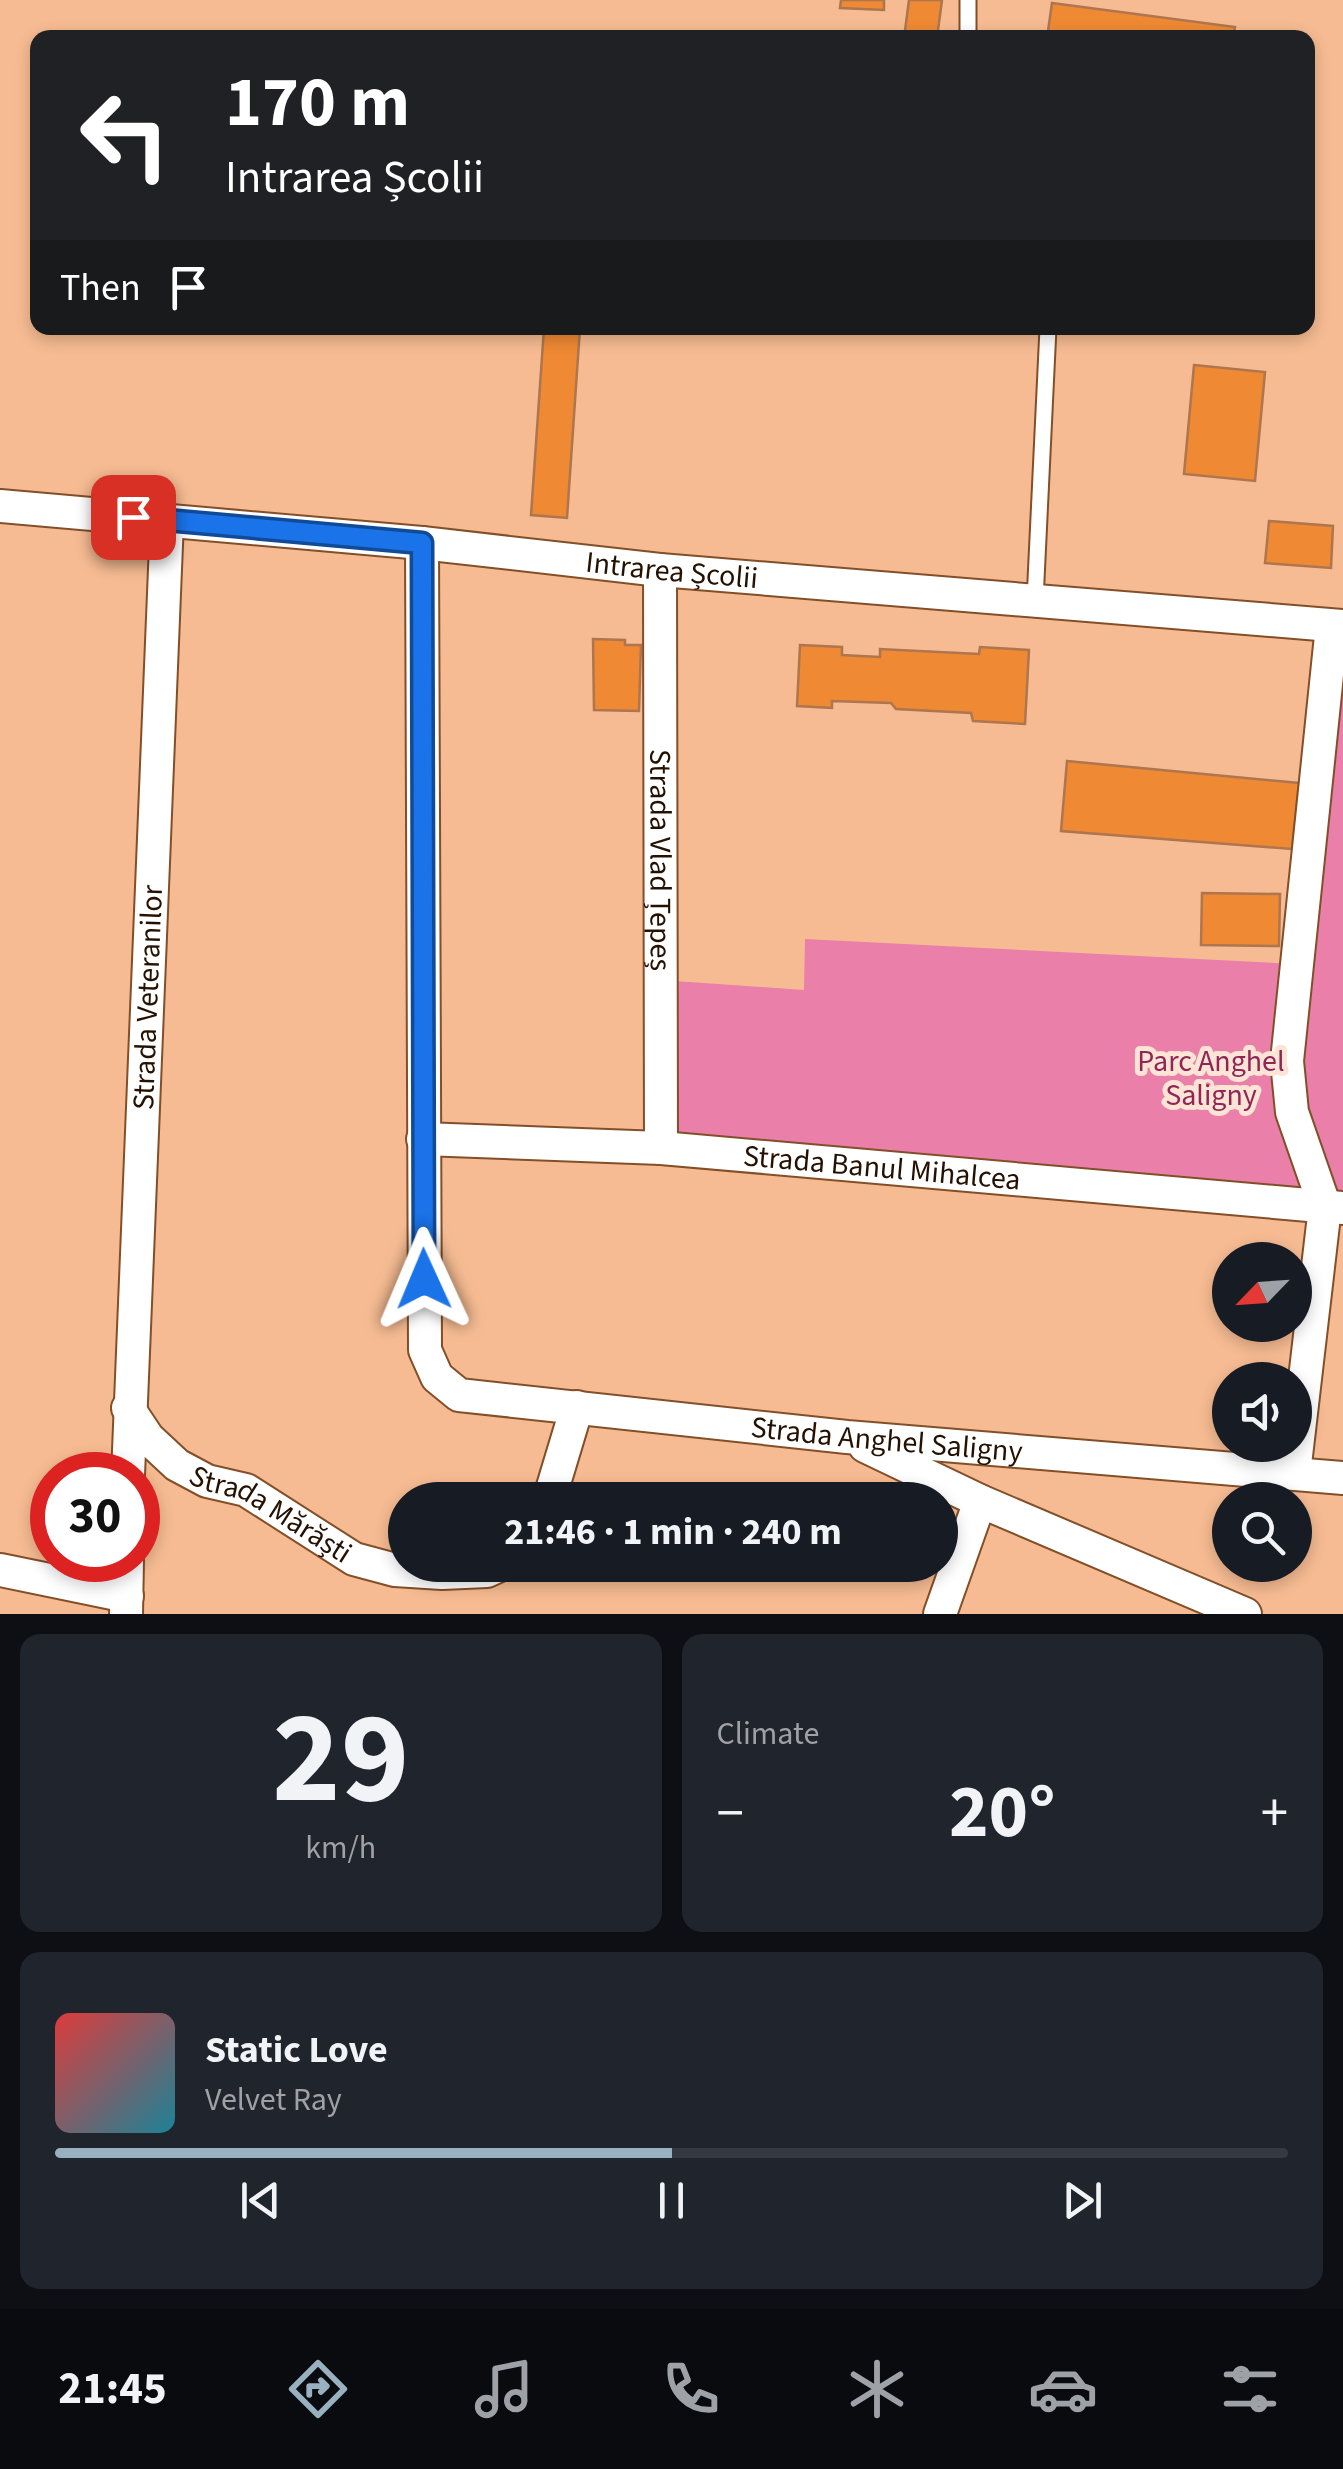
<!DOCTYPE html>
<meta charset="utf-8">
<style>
body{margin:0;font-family:"Source Sans 3",sans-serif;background:#20242c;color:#f1f3f6;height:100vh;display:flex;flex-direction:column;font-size:38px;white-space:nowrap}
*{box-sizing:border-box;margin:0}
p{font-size:32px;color:#9ea1a6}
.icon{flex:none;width:55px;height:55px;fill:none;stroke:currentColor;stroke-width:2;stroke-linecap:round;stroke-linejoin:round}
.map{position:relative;height:1614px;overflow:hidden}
.drawer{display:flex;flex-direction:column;gap:20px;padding:20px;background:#0d0f14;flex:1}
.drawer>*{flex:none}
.guide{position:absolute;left:30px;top:30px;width:1285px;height:305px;border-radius:20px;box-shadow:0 5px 15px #0003;background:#202124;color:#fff;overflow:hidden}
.needle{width:65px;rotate:245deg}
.buttons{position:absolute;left:1212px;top:1242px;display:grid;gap:20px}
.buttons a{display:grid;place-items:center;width:100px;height:100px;border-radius:50%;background:#171b24;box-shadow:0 5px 15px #0003;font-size:50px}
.speed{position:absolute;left:30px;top:1452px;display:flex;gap:20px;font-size:50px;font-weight:700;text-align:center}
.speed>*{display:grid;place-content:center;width:130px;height:130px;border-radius:50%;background:#171b24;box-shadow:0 5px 15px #0003;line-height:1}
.speed .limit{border:15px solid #d22;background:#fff;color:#111}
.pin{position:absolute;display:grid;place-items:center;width:85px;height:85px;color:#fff;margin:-42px;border-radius:20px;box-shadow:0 5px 15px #0006}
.me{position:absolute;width:110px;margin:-55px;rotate:359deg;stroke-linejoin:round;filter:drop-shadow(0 0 8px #0008)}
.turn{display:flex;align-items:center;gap:35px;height:210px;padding:0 30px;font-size:45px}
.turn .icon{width:130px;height:130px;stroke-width:2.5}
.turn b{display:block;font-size:70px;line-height:85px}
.then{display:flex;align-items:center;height:95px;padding:0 30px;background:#0003;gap:20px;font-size:38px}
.big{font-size:75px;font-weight:700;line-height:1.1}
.drawer .tile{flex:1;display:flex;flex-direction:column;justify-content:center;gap:15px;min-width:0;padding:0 35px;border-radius:20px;background:#20242c}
.drawer .dial{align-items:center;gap:0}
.dial b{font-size:130px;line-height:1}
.song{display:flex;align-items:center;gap:30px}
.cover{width:120px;height:120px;border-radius:15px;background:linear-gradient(135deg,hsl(0 70% 55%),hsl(190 70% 35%))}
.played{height:10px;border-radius:5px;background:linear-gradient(90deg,#98b0bf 50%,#363941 50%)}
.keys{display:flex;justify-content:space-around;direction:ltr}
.heat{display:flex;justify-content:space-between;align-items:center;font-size:55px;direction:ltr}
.drawer .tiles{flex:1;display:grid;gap:20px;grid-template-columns:1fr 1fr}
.tile:last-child{grid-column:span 2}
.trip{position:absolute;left:388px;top:1482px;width:570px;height:100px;border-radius:50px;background:#171b24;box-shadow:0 5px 15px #0003;font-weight:700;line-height:100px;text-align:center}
.tab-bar{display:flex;height:160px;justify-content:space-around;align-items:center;background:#090b0e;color:#9ea1a6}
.tab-bar .icon{width:70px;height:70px}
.tab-bar .current{color:#98b0bf}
.tab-bar b{font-size:45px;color:#f1f3f6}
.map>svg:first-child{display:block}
.green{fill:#ea7faa}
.building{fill:#ef8934;stroke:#ad764f;stroke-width:2.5}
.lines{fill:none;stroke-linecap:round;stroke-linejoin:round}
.lane-casing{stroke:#824f28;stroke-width:19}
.street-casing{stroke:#824f28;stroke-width:36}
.lane{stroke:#fff;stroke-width:15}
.street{stroke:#fff;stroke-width:32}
.route-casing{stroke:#114b97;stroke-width:25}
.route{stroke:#1a73e8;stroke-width:18}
.labels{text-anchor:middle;stroke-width:10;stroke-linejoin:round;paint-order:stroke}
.street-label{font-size:30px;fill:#251102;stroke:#fde4d4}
.park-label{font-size:30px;fill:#902558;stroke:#fde4d4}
</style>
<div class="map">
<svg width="1343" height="1614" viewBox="0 0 1343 1614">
<rect width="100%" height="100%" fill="#f6bb92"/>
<path class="green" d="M1343,626V1208L661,1148L660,980L804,990L805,939L1295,964Z"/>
<path class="building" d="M841,0H884V10L840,8Z
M909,0H942L937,38H904Z
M1052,3L1235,27L1233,38H1047Z
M544,328H580L567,518L531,515Z
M1194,365L1265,372L1255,481L1184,474Z
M1269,521L1333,526L1331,568L1265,563Z
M593,639L625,640V645H641L639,711L594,710Z
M800,645L842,647V655L880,657V649L979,654L980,647L1029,650L1025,724L973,721L971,713L896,709L891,703L832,701V708L797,706Z
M1067,761L1299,783L1292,849L1061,831Z
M1202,893L1280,894L1279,946L1201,945Z"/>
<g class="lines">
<g class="lane-casing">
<path id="lane" d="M968,0V38
M1035,601L1048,328"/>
</g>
<g class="street-casing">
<g id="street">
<path id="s1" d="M0,506L422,543L660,570L1343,626"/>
<path id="s2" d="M422,543L425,1350L437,1377L459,1395L847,1437L1343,1478"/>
<path id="s3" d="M660,570L661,1148"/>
<path id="s4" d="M423,1139L661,1148L1343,1208"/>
<path id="s5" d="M128,1408L148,1438L177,1465L207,1481L246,1490L354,1559L395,1570L442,1573L487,1571L500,1565"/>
<path d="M865,1446L980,1501L1245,1614"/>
<path d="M1294,1473L1325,1207L1292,1112L1287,1061L1332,626"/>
<path id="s6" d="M128,1475L167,520"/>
<path d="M549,1500L577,1407"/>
<path d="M0,1570L127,1596"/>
<path d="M126,1614L127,1560"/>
<path d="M940,1614L980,1501"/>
</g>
</g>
<use href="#lane" class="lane"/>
<use href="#street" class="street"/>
</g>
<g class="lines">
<g class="route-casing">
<path id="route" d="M133,517L422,543L424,1279"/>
</g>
<use href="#route" class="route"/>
</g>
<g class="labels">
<g class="street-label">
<text dy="10" stroke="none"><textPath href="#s1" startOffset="675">Intrarea Școlii</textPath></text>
<text dy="10" stroke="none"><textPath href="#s3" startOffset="290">Strada Vlad Țepeș</textPath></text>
<text dy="10" stroke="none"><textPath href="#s6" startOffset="478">Strada Veteranilor</textPath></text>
<text dy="10" stroke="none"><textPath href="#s4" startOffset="460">Strada Banul Mihalcea</textPath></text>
<text dy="10" stroke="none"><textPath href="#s2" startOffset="1295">Strada Anghel Saligny</textPath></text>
<text dy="10" stroke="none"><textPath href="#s5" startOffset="182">Strada Mărăști</textPath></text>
</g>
<g class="park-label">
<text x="1211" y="1071">Parc Anghel<tspan x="1211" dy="34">Saligny</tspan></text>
</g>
</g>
</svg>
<div class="buttons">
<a><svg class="needle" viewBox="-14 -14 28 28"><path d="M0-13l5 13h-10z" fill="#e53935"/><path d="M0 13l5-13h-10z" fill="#9ea1a6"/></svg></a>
<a><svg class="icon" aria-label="sound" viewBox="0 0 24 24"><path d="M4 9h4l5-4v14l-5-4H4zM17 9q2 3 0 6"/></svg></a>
<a><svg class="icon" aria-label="search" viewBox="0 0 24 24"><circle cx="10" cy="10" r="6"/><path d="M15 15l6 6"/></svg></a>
</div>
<div class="speed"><div class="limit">30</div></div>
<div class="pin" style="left:133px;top:517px;background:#d93025"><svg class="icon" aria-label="arrive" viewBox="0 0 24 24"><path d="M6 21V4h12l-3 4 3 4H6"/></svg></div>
<svg class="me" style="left:424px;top:1279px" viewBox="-20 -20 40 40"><path d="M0-17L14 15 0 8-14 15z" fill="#1a73e8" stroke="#fff" stroke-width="4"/></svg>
<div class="trip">21:46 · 1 min · 240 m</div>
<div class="guide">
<div class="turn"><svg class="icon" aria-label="left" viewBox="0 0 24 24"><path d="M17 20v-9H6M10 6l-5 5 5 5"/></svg><div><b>170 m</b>Intrarea Școlii</div></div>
<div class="then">Then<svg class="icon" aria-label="arrive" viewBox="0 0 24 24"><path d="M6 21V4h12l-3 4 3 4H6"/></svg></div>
</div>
</div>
<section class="drawer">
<div class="tiles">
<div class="tile dial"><b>29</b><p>km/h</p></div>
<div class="tile"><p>Climate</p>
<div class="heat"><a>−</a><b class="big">20°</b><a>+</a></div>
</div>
<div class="tile">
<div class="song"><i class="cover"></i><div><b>Static Love</b><p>Velvet Ray</p></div></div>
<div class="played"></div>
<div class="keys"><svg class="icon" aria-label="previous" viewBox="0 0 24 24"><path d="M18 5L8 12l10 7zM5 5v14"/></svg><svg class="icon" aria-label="pause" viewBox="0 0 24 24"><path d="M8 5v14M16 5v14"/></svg><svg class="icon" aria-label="next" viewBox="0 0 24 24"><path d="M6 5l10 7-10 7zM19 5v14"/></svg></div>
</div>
</div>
</section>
<nav class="tab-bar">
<b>21:45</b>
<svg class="icon current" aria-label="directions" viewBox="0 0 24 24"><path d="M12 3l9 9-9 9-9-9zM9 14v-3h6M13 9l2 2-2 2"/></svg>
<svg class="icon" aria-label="music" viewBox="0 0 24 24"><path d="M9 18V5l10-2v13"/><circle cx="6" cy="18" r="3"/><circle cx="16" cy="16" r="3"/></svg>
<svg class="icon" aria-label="phone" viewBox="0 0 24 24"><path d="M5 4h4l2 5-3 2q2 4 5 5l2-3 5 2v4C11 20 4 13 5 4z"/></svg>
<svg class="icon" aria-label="climate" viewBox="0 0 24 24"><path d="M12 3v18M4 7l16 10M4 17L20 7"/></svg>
<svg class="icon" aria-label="car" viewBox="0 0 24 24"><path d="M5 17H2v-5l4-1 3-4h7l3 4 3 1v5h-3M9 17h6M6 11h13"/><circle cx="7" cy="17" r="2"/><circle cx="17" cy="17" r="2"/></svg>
<svg class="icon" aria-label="filters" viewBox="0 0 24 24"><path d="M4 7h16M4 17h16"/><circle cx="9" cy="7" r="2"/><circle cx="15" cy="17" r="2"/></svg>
</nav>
